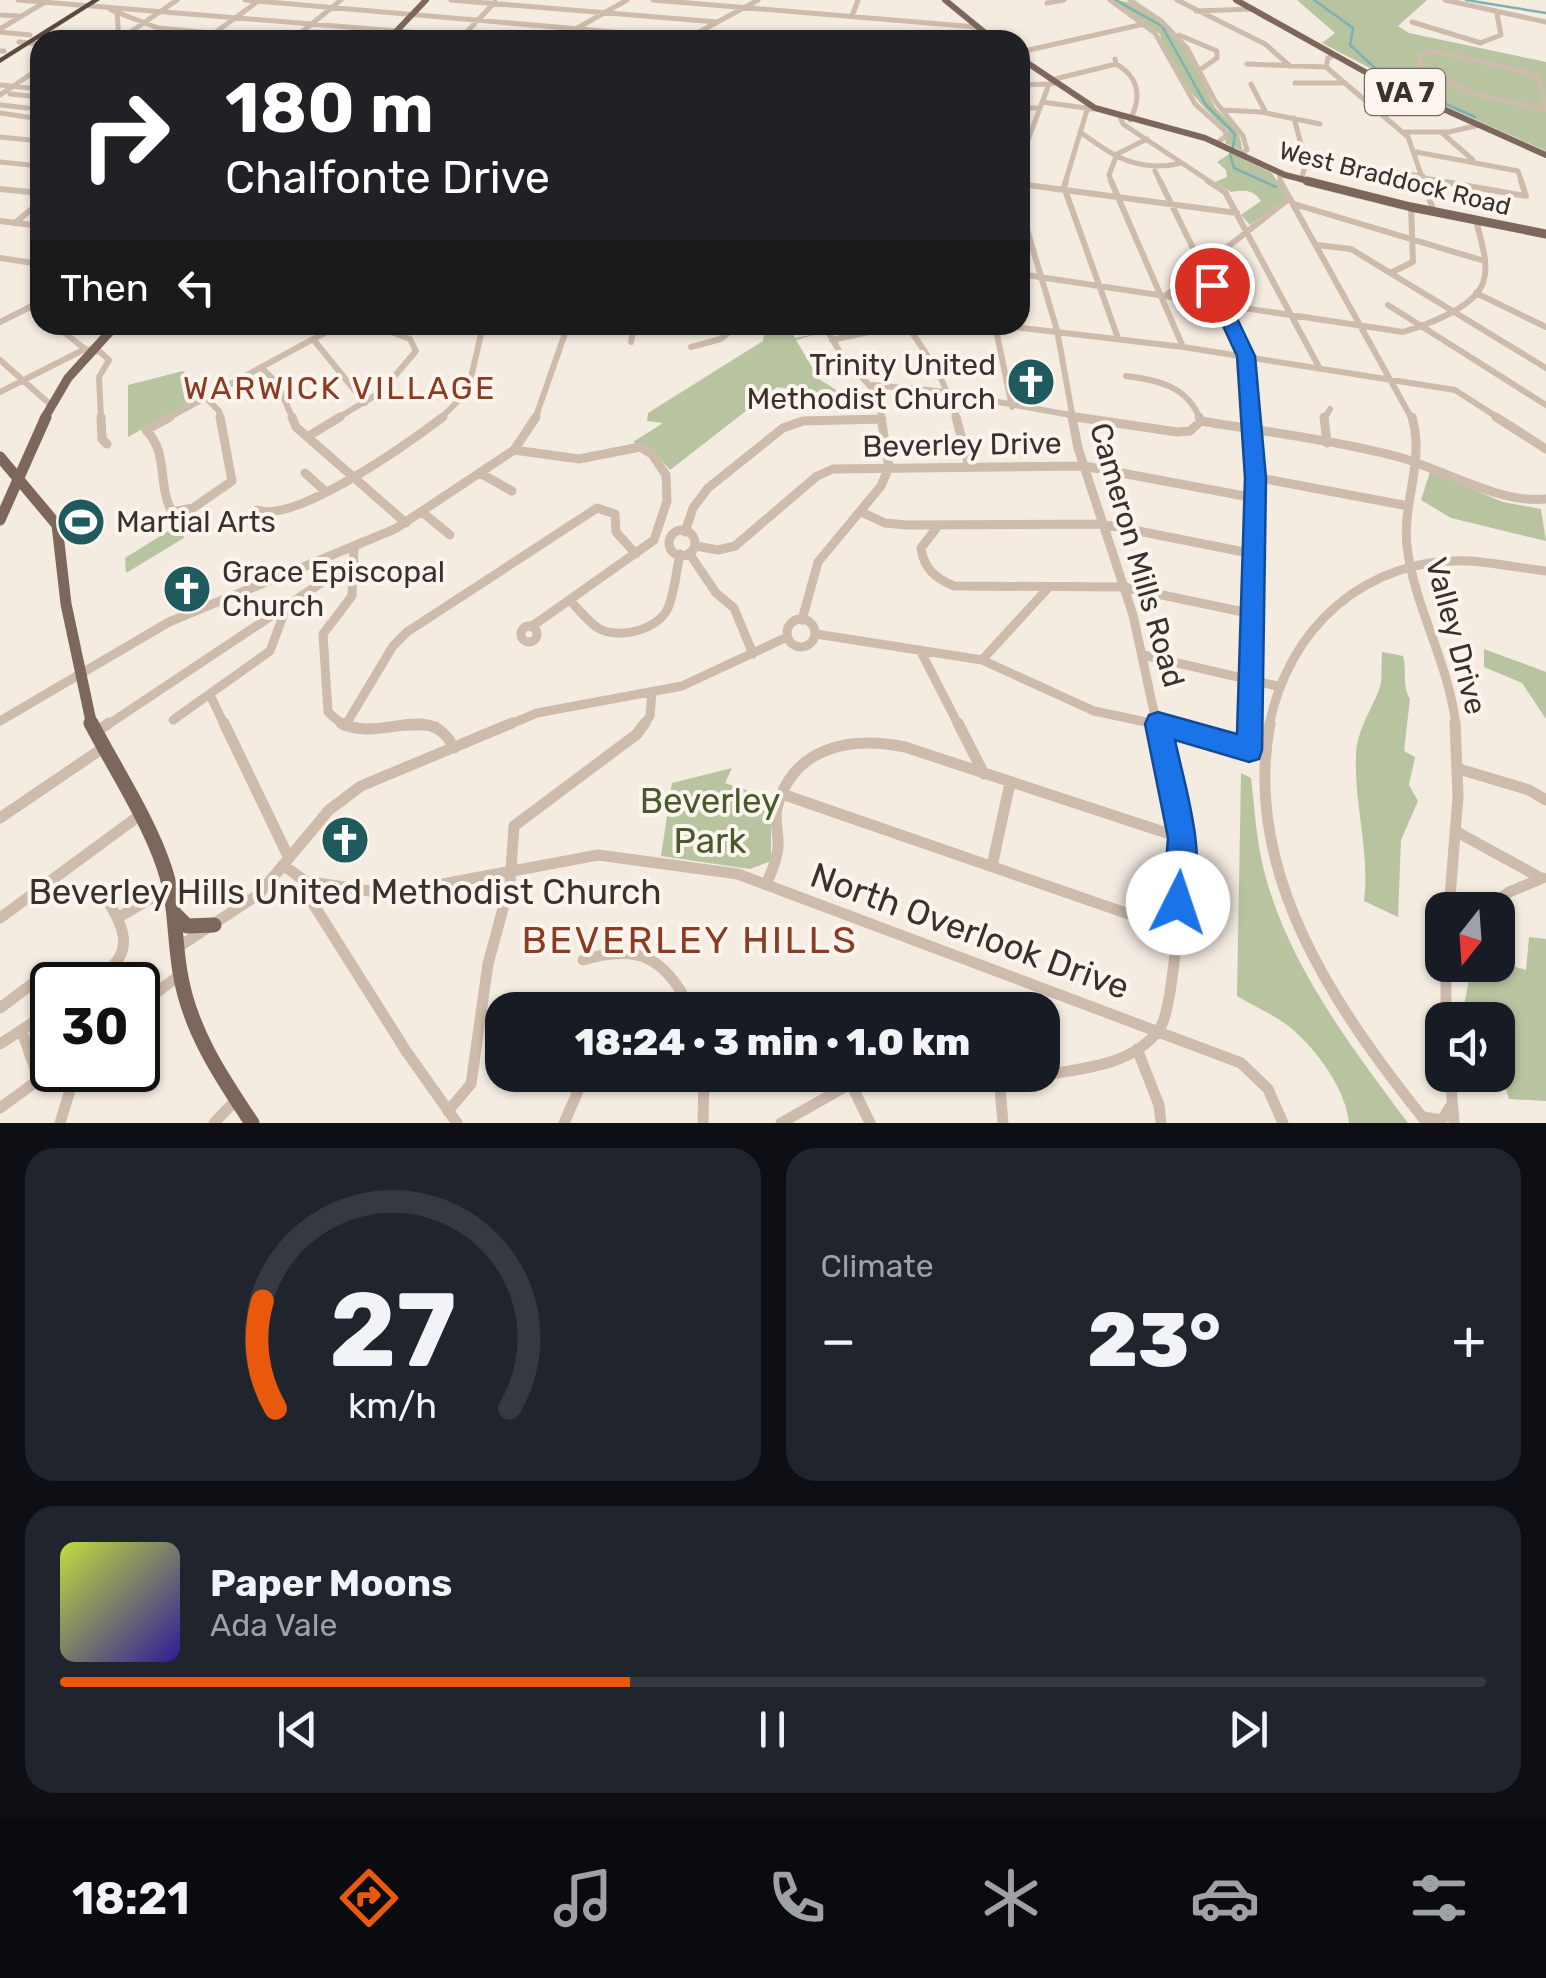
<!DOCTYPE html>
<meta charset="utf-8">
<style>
body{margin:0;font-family:Rubik,sans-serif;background:#20242c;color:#f1f3f6;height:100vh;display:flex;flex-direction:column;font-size:38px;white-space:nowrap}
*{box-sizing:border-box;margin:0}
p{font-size:32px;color:#9ea1a6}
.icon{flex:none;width:55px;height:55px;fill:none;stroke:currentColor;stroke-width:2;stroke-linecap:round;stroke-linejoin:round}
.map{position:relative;height:1123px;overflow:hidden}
.sheet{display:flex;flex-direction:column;gap:25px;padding:25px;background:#0d0f14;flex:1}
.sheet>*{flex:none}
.guide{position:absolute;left:30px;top:30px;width:1000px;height:305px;border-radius:30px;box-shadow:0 2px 8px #0004;background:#202124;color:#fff;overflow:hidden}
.needle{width:65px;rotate:197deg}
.buttons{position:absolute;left:1425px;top:892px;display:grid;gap:20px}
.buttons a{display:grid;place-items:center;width:90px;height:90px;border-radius:20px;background:#171b24;box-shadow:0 2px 8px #0004;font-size:50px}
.speed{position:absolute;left:30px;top:962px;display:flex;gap:20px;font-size:50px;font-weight:700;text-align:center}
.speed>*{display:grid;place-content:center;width:130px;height:130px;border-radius:50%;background:#171b24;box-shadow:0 2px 8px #0004;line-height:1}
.speed .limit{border:5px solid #111;border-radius:15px;background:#fff;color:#111}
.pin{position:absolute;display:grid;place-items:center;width:85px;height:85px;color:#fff;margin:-42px;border:5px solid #fff;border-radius:50%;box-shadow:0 2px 10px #0007}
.me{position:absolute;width:110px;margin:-55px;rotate:4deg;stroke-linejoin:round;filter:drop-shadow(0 0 8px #0008)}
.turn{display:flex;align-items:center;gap:35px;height:210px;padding:0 30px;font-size:45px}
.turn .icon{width:130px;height:130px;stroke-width:2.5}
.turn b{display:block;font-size:70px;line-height:85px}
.then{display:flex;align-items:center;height:95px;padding:0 30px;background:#0003;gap:20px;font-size:38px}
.big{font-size:75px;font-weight:800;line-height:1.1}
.sheet .tile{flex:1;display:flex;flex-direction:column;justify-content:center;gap:15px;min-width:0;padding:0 35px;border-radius:30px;background:#20242c}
.sheet .dial{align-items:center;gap:0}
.dial svg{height:260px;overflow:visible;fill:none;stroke:#363941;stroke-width:7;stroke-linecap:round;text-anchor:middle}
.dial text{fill:#f1f3f6;stroke:none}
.song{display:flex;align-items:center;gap:30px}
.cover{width:120px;height:120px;border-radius:15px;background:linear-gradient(135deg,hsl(70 70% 55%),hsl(250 70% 35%))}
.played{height:10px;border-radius:5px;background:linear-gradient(90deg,#ea580c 40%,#363941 40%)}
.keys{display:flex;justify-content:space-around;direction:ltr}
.heat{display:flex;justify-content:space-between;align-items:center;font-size:55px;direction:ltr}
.sheet .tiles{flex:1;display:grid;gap:25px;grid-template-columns:1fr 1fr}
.tile:last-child{grid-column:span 2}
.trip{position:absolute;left:485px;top:992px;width:575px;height:100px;border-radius:30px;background:#171b24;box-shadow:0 2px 8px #0004;font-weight:800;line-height:100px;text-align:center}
.tabs{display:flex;height:160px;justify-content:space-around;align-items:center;background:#090b0e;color:#9ea1a6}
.tabs .icon{width:70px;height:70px}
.tabs .active{color:#ea580c}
.tabs b{font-size:45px;color:#f1f3f6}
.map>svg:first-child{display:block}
.green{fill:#b8c4a0}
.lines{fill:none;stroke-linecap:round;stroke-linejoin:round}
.stream{stroke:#7fb0b2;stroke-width:2.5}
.minor-far3{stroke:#cdbbac;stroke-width:5}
.minor-far2{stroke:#cdbbac;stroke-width:6}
.minor-far1{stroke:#cdbbac;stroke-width:9}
.minor{stroke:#cdbbac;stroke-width:11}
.major-far3{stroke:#7d675c;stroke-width:6}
.major-far2{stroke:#7d675c;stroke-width:9}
.major-far1{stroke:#7d675c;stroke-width:11}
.major{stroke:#7d675c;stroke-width:15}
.highway{fill:#5c4a42;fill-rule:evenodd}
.route{fill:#1a73e8;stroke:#114b97;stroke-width:2.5}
.labels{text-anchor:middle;stroke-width:8;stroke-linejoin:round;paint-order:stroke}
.far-street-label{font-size:25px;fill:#3b302b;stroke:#fbf5ee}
.shield{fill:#fbf5ee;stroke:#756b66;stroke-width:2.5}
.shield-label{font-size:28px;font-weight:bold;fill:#3b302b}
.poi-label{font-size:30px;fill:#3b302b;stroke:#fbf5ee;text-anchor:start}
.street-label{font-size:30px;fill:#3b302b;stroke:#fbf5ee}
.neighbourhood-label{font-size:32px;letter-spacing:2.5px;fill:#8c3b22;stroke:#fbf5ee}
.near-park-label{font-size:35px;fill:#4a5a2e;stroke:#fbf5ee}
.near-poi-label{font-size:35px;fill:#3b302b;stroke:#fbf5ee}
.near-street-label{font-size:35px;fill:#3b302b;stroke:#fbf5ee}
.near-neighbourhood-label{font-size:38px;letter-spacing:2.5px;fill:#8c3b22;stroke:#fbf5ee}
</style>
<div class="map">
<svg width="1546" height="1123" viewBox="0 0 1546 1123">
<rect width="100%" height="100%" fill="#f4ebe1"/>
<path class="green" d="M1114,0C1147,0 1187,41 1200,71C1206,82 1208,97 1215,107C1228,123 1242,129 1242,151L1225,143L1228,130C1203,110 1166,66 1160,34Z
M1297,0H1427L1398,26L1409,33L1546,62V151L1429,99L1322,43L1335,33Z
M1231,153L1272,173L1287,198L1250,225L1241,215L1261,201C1253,189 1244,190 1231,192L1215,182L1227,177L1226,170L1217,162Z
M792,332L795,338L821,333L796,340L819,379L844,395L842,398L777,387L670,470L652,449L633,442L663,423L647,421L648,413L763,341L764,335Z
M183,371L209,392L128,437V385Z
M1430,472L1503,502L1541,509L1546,541L1451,518L1421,500Z
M181,523L184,538L126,573L125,558Z
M1484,649L1546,672V719L1522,683L1484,667Z
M1382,652L1403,656C1407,670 1402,687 1410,699L1404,751L1415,757L1409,785L1418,801L1401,840L1398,917L1364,901C1370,852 1354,805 1356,755C1357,731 1370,712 1379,690C1383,679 1381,664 1382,652Z
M732,768L725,783L775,800L771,812V861L750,869L661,856L672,783Z
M1241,773L1251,778C1254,801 1255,824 1259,847C1277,951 1347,1041 1408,1123H1349C1346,1090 1317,1050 1292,1029C1277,1016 1255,1007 1237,996Z
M1529,937L1546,939V1101L1509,1099L1498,1063V1020H1461L1472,965L1498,962L1526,970Z"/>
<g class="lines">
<path class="stream" d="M1115,0L1162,26L1206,105L1235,134L1233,147
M1314,0L1353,28L1350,45L1376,69L1401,84L1475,117
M1466,0L1546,13
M1230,154L1234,168L1276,187"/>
<path class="minor-far3" d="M18,0L506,40
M245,0L705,40
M451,0L717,22
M653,0L976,27
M1110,0L1155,33L1195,104L1225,131L1226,136L1217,143
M1130,0L1161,21L1187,48L1215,101L1243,136L1247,150L1241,154
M1177,0L1265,44L1290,66
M1445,0L1546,22
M1047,3L1064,0
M111,10L158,28L289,40
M1196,11L1253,9
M117,12L119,40
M0,15L19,16
M852,16L858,0
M1412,22L1481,43
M0,29L45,2
M0,32L30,35
M1179,35L1217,51V58L1201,69
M690,37L758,0
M461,38L495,2
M119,40L177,0
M162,40L176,30
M205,40L257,2
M292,40L341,0
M556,40L627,0
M870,40L876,34L882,40
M19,42L40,44
M1480,43L1501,35L1497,14
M0,51H4
M1020,52L1144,24
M1335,55L1328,58L1326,67L1408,137L1424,183
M1116,64C1139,77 1142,97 1130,120
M1247,64L1326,67
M1051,80L1116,64L1115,59
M1295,83H1345
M1251,84L1266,113
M0,85L40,89
M1020,85L1049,84
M10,94L40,97
M0,95L40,68
M1042,102L1093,109
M0,105L28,108
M1020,108H1040
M1222,110L1261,112L1320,124
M1545,110L1472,93L1421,67L1419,56L1434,51L1530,73L1538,78L1546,106
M0,113L40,119
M1120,117L1123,124L1212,183
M1294,118L1306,163L1301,180
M1080,132C1115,157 1138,173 1182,163
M1404,132H1449L1479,125
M1441,132L1473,160
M0,137L40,141
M1416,152L1518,171L1522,183
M1020,161L1049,84L1055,83
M0,162L40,166
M1363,169L1423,176
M1155,171L1161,183
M1279,173L1281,183
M1424,178L1453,183
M1065,183L1087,110
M1112,183L1109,175L1117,154L1147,139"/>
<path class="minor-far2" d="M1066,181L1064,187L1118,338
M1111,181L1183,347
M1160,181L1246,356L1251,419
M1208,181L1225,192L1320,369
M1280,181L1412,419
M1423,181L1434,212
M1439,181L1526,196L1521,181
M1020,184L1237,213
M0,189L40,193
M1294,204L1481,260
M1020,206L1057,330L1073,419
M0,221L40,226
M15,223L40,202
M1317,245L1351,249L1546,368
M0,258L40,264
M1390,273L1413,262L1411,207
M1020,274L1403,332C1426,325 1474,308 1483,283C1490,264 1480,238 1476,220
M1476,293L1546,327
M1165,296L1290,198
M1388,305L1546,405
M0,322L40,302
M55,325L85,349L100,352L109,360L99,377L101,419
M824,325L841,354L878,395L882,419
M907,325L939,373L957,419
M995,325L1012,407
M997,325L1183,347L1455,390L1500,419
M313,339L365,403
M832,340L900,325
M631,342L634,325
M691,347L721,339L737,325
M0,360L52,406
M261,367L277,383L293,419
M1126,376C1158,380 1187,386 1200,419
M873,385L937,391L1093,419
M0,392L85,349
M206,398L219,411L221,419
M166,419L339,325
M336,419L381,392L416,351L410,339L373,325
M440,419L468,391L483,325
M535,419L568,325
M873,419H882
M1324,419L1330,409"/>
<path class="minor-far1" d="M101,417L102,439L107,444
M170,417L146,430C169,453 157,485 172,512L193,508L232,481L220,417
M292,417L296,427L406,523
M956,417L969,466
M1072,417L1078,448L1133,615L1157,726
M1076,417L1177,432L1190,431L1201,421C1267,432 1334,440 1399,457C1444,470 1500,504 1546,499
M1199,417L1201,421
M1324,417L1327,443
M1412,417C1425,462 1402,502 1407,547C1415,609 1449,663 1456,726
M1496,417L1546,449
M307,437L340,417
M514,450L579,459L640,447L652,454L666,475L667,501L654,540L531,627
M305,473L325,491
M480,473L512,491
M1255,477L1408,506
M257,510C296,524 410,442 443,417
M422,512L450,535
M861,512L885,523L907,525L1103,524L1254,554
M938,526L921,548C924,569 935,578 954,586L1124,587L1253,614
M669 543a13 13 0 1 1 26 0a13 13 0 1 1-26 0Z
M685,532L693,508L708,488L783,428L803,421L882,419
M696,546L718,550L735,546L817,476L833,469L1084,466L1255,498
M689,553L716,593L734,608L753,654
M569,600C578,608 587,621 598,628C618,640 658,630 668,608C675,591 676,572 680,554
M787 633a14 14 0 1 1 28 0a14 14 0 1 1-28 0Z
M802,620L818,562L881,486L889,467L881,417
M521 634a8 8 0 1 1 16 0a8 8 0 1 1-16 0Z
M816,634L982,660L1094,711L1165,726
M920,650L959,726
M1143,655L1277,686
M982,660L1049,587
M210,695L225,726
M173,720L270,651L287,605
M0,721L169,622L395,529L514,450L536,417
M106,726L354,561
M344,726L328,712L323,634L352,596L354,549
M345,726L393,646L407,632L597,508L615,514L616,532L636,554
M404,726H436
M506,726L537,713L682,686L787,637
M643,726L650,716L652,692
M1250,726L1255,477L1251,417
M1269,726C1288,628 1366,556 1470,561C1495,563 1521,568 1546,571"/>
<path class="minor" d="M224,723L289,858
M341,723C382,744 430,699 454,748
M958,723L984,774
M1155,723L1251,751
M1270,723C1241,874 1338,1012 1427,1123
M95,733L109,723
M1249,750L1250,723
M1459,769L1529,790L1546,800
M782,794L1175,930
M0,818L103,748
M1457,832L1541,878
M283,865L305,881L312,902L406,1051L457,1123
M992,866L1010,783
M305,881L389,894L598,855L738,874L1241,1063L1268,1089L1283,1123
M766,885C771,873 777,861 778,847C779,834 774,821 777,808C793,746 851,736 905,747L1182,838
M1449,910L1458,796L1455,723
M1485,910L1509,892L1543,878
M119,917L169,888
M0,918L140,815
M177,948L259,894L329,810L361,786L512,723
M583,960C639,943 666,958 691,1010
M1446,965V1020
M89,985C136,956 130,934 101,891
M138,1006L180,975
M0,1008L36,981L52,1009
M771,1010L778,1002
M22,1032L39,1080
M0,1044L52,1010
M1137,1049L1159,1105L1161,1123
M999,1075L1003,1123
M1031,1075H1035
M1042,1075C1082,1069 1135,1065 1160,1028C1174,1008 1184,864 1182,837C1178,799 1165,760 1157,723
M1450,1075L1454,1123
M852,1086L870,1123
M0,1108L52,1070
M448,1111L471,1084L488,964L510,883L514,826L637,734L645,723
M1423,1117L1442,1120L1450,1107
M60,1123L70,1090L69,1070
M214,1123L236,1100
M564,1123L583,1080
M703,1123L704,1075
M781,1123L866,1075"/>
<path class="major-far3" d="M945,0L994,40
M1236,0L1385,83L1546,155
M388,40L426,0
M1020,58L1095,108L1205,138L1285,175L1317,183"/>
<path class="major-far2" d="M1307,181L1411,207L1546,234
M44,419L68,378L116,325"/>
<path class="major-far1" d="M0,457L57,525L66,604L92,726
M0,520L46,417"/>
<path class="major" d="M91,723C114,767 149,821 164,867C176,901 174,937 180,972C189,1029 221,1077 252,1123
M174,913L187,926L214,925"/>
<path class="highway" d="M92,0H100L0,63V58Z"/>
</g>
<path class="route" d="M1212,280L1221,285L1255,356L1266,478L1262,750L1259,759L1249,762L1175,740C1186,793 1210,860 1188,914L1178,918L1167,914L1163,903L1168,838L1145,724L1149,715L1158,712L1237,734L1245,478L1237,356L1204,285Z"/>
<defs>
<g id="church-disc" transform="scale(2.5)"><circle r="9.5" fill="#1f5a5e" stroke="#fbf5ee"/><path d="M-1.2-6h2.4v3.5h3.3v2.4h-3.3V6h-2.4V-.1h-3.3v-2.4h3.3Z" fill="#fff"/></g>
<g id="stadium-disc" transform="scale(2.5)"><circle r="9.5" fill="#1f5a5e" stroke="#fbf5ee"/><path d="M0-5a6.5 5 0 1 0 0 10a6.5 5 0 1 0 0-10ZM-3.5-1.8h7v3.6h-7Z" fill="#fff"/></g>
</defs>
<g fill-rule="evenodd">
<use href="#church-disc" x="1031" y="382"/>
<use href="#stadium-disc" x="81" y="522"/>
<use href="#church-disc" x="187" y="589"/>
<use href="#church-disc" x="345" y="840"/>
</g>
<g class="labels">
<g class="far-street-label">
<text transform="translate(1395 178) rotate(14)" y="9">West Braddock Road</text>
</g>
<rect class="shield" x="1365" y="69" width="80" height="46" rx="8"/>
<g class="shield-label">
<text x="1405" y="102">VA 7</text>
</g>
<g class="poi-label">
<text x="996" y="375" text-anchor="end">Trinity United<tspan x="996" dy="34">Methodist Church</tspan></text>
<text x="116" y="532">Martial Arts</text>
<text x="222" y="582">Grace Episcopal<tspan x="222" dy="34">Church</tspan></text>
</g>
<g class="street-label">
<text transform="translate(962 445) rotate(-1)" y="10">Beverley Drive</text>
<text transform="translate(1137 555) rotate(74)" y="10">Cameron Mills Road</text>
<text transform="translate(1456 636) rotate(75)" y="10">Valley Drive</text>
</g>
<g class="neighbourhood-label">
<text x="340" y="399">WARWICK VILLAGE</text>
</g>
<g class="near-park-label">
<text x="710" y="813">Beverley<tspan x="710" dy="40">Park</tspan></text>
</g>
<g class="near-poi-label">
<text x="345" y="904">Beverley Hills United Methodist Church</text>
</g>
<g class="near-street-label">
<text transform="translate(970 931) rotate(20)" y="12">North Overlook Drive</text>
</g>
<g class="near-neighbourhood-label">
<text x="690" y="953">BEVERLEY HILLS</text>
</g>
</g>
</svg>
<div class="buttons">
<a><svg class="needle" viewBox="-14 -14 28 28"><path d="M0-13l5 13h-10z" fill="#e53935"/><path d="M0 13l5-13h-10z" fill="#9ea1a6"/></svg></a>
<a><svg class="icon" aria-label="sound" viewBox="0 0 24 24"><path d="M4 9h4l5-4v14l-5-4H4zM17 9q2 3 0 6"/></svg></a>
</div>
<div class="speed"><div class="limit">30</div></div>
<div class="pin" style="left:1212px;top:285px;background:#d93025"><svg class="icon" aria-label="arrive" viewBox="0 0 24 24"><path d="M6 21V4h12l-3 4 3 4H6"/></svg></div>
<svg class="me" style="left:1178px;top:903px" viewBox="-20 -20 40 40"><circle r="19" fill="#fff"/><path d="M0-13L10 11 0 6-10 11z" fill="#1a73e8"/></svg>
<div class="trip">18:24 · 3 min · 1.0 km</div>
<div class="guide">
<div class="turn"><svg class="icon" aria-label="right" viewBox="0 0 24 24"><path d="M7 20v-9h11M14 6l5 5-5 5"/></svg><div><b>180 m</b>Chalfonte Drive</div></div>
<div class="then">Then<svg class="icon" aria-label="left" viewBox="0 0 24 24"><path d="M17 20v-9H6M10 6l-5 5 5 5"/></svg></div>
</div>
</div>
<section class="sheet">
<div class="tiles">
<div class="tile dial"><svg viewBox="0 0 100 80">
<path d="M14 69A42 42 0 1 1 86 69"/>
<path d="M14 69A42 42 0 0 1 10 36" stroke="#ea580c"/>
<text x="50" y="56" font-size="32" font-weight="700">27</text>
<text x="50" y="72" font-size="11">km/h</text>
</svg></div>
<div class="tile"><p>Climate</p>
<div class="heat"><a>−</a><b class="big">23°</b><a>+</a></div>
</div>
<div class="tile">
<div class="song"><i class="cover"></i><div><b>Paper Moons</b><p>Ada Vale</p></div></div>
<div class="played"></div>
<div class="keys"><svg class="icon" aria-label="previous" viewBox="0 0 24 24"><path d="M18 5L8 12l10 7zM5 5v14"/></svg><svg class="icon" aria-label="pause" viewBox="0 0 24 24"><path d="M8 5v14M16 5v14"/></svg><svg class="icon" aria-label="next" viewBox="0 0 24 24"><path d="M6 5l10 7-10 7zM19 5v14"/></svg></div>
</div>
</div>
</section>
<nav class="tabs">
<b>18:21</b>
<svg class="icon active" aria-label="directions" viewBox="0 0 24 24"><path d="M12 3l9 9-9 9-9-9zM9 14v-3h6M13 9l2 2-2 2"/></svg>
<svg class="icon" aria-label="music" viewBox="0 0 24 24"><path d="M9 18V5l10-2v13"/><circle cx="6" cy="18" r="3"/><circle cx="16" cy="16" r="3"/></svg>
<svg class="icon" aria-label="phone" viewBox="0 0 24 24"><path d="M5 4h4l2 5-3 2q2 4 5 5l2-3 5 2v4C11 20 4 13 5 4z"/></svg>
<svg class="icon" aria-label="climate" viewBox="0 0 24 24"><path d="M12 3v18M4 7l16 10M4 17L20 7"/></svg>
<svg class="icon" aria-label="car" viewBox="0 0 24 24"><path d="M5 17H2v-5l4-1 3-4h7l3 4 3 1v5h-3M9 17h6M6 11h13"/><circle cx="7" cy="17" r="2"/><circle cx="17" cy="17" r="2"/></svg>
<svg class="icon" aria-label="filters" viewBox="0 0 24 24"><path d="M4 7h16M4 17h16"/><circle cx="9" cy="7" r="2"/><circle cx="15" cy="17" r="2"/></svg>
</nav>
